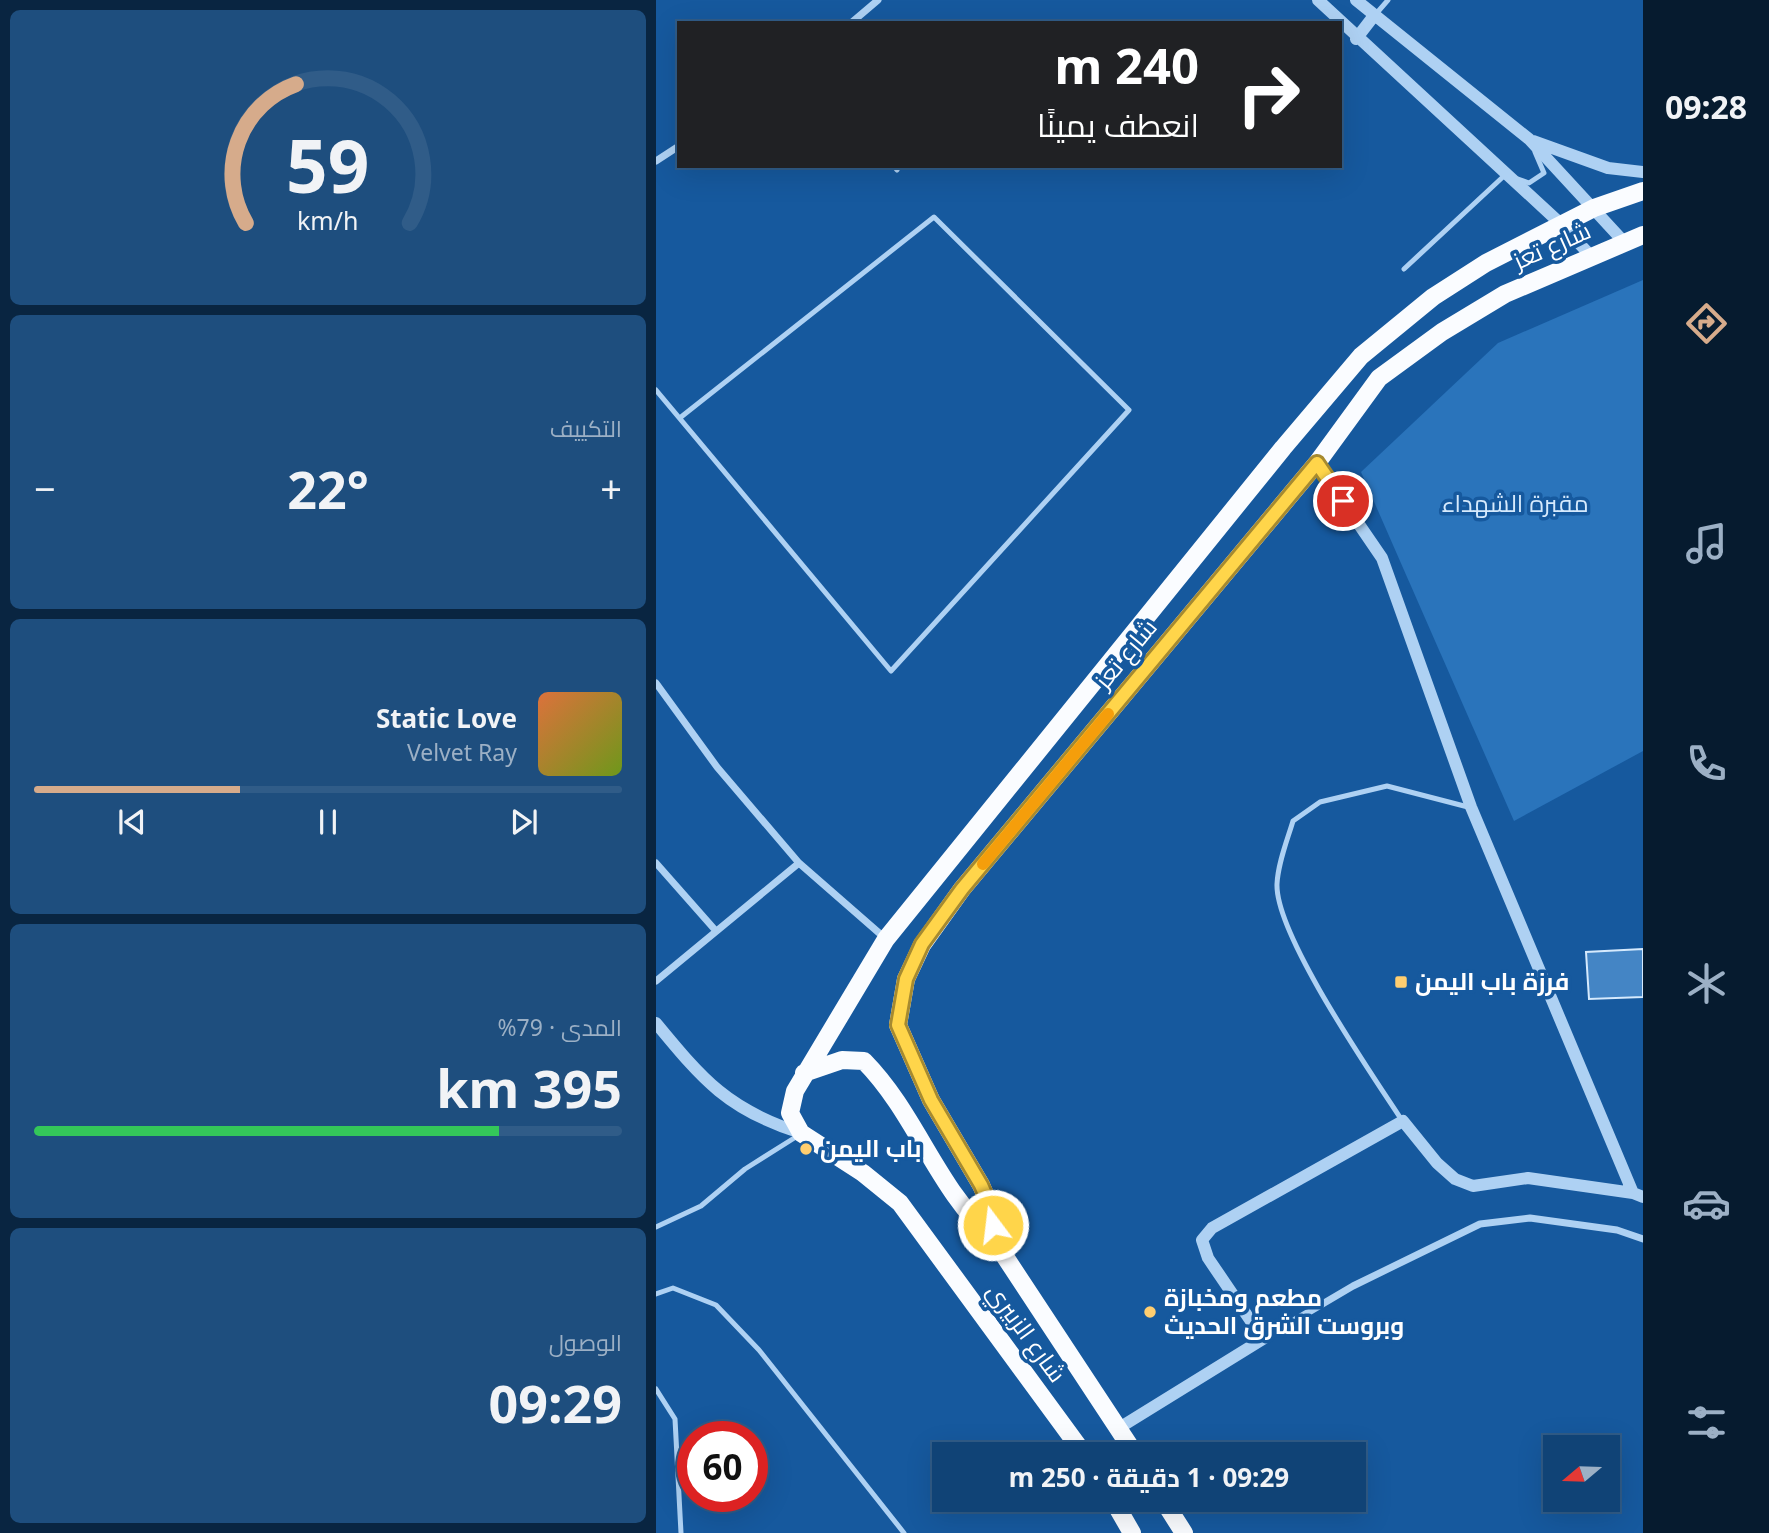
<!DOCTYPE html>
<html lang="ar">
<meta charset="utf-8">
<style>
body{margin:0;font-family:"Noto Sans",Cairo,sans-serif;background:#1e4e7e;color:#f1f3f6;direction:rtl;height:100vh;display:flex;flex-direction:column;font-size:26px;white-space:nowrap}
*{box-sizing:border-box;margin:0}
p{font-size:23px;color:#9cb0c5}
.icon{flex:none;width:38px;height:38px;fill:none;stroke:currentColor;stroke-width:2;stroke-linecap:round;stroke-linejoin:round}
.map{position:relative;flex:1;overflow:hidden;direction:ltr}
.side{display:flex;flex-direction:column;gap:10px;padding:10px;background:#092541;width:656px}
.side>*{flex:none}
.top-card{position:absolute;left:21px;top:21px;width:665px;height:147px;border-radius:0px;box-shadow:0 7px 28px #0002,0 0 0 2px #305c88;direction:rtl;background:#202124;color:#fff;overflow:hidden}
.needle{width:46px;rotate:251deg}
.buttons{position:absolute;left:887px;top:1435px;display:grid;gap:14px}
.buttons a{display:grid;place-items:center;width:77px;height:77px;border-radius:0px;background:#104376;box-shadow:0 7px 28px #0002,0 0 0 2px #305c88;font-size:35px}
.speed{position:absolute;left:21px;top:1421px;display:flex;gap:14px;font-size:35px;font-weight:700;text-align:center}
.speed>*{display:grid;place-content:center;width:91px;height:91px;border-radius:50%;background:#104376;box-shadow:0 7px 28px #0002,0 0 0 2px #305c88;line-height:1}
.speed .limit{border:10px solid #d22;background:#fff;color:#111}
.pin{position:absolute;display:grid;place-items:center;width:60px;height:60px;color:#fff;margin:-30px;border:4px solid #fff;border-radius:50%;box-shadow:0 2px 7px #0007}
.me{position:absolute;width:77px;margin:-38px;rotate:345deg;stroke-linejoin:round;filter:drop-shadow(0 0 5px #0008)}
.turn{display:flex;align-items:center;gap:24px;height:147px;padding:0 28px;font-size:32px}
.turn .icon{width:91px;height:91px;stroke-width:2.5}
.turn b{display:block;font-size:49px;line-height:60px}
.big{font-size:52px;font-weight:700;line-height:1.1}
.side .card{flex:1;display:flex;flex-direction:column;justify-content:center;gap:10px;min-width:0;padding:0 24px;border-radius:10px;background:#1e4e7e}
.side .dial{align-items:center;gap:0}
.dial svg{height:182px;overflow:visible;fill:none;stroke:#305c88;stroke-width:7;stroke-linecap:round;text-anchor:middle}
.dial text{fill:#f1f3f6;stroke:none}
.song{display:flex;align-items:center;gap:21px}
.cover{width:84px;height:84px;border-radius:10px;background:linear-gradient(135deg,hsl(20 70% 55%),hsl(80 70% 35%))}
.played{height:7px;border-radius:4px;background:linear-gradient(90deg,#d6ab8b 35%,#305c88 35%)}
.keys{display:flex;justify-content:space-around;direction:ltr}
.heat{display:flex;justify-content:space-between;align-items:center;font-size:38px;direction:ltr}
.charge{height:10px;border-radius:5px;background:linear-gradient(90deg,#34c759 79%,#305c88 0)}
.trip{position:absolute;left:276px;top:1442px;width:434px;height:70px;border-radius:0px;background:#104376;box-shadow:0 7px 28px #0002,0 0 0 2px #305c88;font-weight:700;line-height:70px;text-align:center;direction:rtl}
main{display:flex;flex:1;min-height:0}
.menu{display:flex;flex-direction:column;width:126px;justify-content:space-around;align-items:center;background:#061b2f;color:#9cb0c5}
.menu .icon{width:49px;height:49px}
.menu .current{color:#d6ab8b}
.menu b{font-size:32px;color:#f1f3f6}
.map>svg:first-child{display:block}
.green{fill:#2a74bb}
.building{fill:#4485c5;stroke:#d6eafd;stroke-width:2}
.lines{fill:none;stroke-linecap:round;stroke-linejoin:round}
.service{stroke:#aed1f3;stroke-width:5}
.minor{stroke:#aed1f3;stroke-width:7}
.tertiary{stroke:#aed1f3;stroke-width:12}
.primary{stroke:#fafcff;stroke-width:18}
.route-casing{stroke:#a68a30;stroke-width:18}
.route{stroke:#ffd54a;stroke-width:12}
.slow{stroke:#f59e0b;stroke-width:12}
.poi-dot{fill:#ffce70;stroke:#16599e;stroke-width:2.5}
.labels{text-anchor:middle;stroke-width:7;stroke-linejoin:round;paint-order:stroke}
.street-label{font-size:24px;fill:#fff;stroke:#16599e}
.park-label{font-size:24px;fill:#d6eafd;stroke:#16599e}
.poi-label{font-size:24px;font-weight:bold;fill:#fff;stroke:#16599e;text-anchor:start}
</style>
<main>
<nav class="menu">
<b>09:28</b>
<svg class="icon current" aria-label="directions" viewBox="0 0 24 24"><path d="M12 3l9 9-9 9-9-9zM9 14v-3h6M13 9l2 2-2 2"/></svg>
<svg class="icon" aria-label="music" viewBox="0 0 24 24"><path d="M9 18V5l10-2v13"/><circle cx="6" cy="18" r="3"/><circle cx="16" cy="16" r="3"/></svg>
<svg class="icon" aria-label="phone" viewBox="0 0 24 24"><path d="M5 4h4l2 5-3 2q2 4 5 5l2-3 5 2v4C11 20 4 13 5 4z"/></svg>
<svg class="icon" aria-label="climate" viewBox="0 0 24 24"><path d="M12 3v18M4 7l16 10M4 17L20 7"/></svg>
<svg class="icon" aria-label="car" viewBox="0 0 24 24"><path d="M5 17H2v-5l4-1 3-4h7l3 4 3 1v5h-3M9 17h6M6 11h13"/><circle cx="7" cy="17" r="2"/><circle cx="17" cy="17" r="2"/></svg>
<svg class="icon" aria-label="filters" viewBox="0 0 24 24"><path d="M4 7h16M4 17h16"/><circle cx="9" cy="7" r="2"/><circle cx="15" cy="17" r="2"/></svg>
</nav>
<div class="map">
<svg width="987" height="1533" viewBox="0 0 987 1533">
<rect width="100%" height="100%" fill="#16599e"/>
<path class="green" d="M987,280V751L858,821L705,472L842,343Z"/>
<path class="building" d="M987,949V997L933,999L930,952Z"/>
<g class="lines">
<path class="service" d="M719,15L732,0
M238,166L241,170
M862,179L873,183L888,173L879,152
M748,269L849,175
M0,390L235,671L473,410L278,217L25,417
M745,1119C715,1073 619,934 621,884C622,863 631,841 637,821L664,802L731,786L812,807
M0,1227L45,1206L89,1169L143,1135
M0,1294L17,1288L60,1305L103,1350L248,1533
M0,1389L19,1419L25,1533"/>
<path class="minor" d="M195,23L222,0
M0,161L23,146
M0,683L61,767L143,863L230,939
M0,863L60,931
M0,981L143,863
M607,1339L697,1286L824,1224L874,1218L961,1230L987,1239"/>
<path class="tertiary" d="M662,0L906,225L934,255
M700,0L873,139L968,242
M700,39L717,17
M877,141L952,168L987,172
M661,463L726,558L815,807L977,1193L987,1197
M0,1023C47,1080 72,1110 145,1133
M463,1428L607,1339L552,1258L546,1240L556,1228L747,1121L781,1163L799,1179L817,1186L872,1178L977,1193"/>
<path class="primary" d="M148,1073L186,1060L208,1061C261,1115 280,1188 338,1240L479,1454
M338,1240L336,1210L325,1185L275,1100L242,1025L250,979L266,945L306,889L661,463L723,378L786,332L849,294L987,235
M428,1454L244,1203L207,1173L145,1133L134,1113L139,1091L230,939L627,448L705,356L777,297L830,263L938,208L987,191
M457,1500L476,1533
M507,1500L528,1533"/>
</g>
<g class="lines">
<g class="route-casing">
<path id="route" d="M337,1225L336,1210L325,1185L275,1100L242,1025L250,979L266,944L306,889L661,463L687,501"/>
</g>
<use href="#route" class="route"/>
<path class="slow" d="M327,864L452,714"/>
</g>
<g class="poi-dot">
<rect x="738" y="975" width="14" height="14" rx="3.5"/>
<circle cx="150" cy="1149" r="7"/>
<circle cx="494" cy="1312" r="7"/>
</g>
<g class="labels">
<g class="street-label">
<text transform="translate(896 246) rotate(-24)" y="8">شارع تعز</text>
<text transform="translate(470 654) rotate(-50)" y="8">شارع تعز</text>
<text transform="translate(370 1333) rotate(54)" y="8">شارع الزبيري</text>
</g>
<g class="park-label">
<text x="859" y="512">مقبرة الشهداء</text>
</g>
<g class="poi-label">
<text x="759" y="990">فرزة باب اليمن</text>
<text x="164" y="1157">باب اليمن</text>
<text x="508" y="1306">مطعم ومخبازة<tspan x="508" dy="28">وبروست الشرق الحديث</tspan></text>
</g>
</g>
</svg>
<div class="buttons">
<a><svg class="needle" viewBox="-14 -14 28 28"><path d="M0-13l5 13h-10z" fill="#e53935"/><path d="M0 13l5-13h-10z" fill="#9cb0c5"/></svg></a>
</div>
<div class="speed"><div class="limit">60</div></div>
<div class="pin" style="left:687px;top:501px;background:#d93025"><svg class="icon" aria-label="arrive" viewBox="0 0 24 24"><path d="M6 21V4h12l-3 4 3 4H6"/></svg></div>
<svg class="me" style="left:337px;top:1225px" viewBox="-20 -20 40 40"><circle r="17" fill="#ffd54a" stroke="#fff" stroke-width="3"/><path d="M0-11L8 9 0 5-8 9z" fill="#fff"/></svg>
<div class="trip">09:29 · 1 دقيقة · 250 m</div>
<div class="top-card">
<div class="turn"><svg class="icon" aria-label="right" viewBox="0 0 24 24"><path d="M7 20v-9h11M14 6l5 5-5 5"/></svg><div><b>240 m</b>انعطف يمينًا</div></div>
</div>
</div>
<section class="side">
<div class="card dial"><svg viewBox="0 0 100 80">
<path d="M14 69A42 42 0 1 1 86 69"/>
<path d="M14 69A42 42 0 0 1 36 8" stroke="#d6ab8b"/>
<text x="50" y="56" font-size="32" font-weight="700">59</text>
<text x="50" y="72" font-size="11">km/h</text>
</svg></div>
<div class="card"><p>التكييف</p>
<div class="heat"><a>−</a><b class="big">22°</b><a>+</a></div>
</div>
<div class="card">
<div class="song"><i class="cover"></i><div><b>Static Love</b><p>Velvet Ray</p></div></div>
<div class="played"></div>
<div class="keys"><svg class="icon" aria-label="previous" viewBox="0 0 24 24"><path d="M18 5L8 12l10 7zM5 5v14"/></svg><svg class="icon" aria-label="pause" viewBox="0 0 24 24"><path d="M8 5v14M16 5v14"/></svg><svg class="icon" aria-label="next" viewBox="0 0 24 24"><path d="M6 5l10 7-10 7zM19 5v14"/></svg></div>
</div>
<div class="card"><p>المدى · 79%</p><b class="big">395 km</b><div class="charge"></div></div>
<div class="card"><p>الوصول</p><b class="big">09:29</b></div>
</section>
</main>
